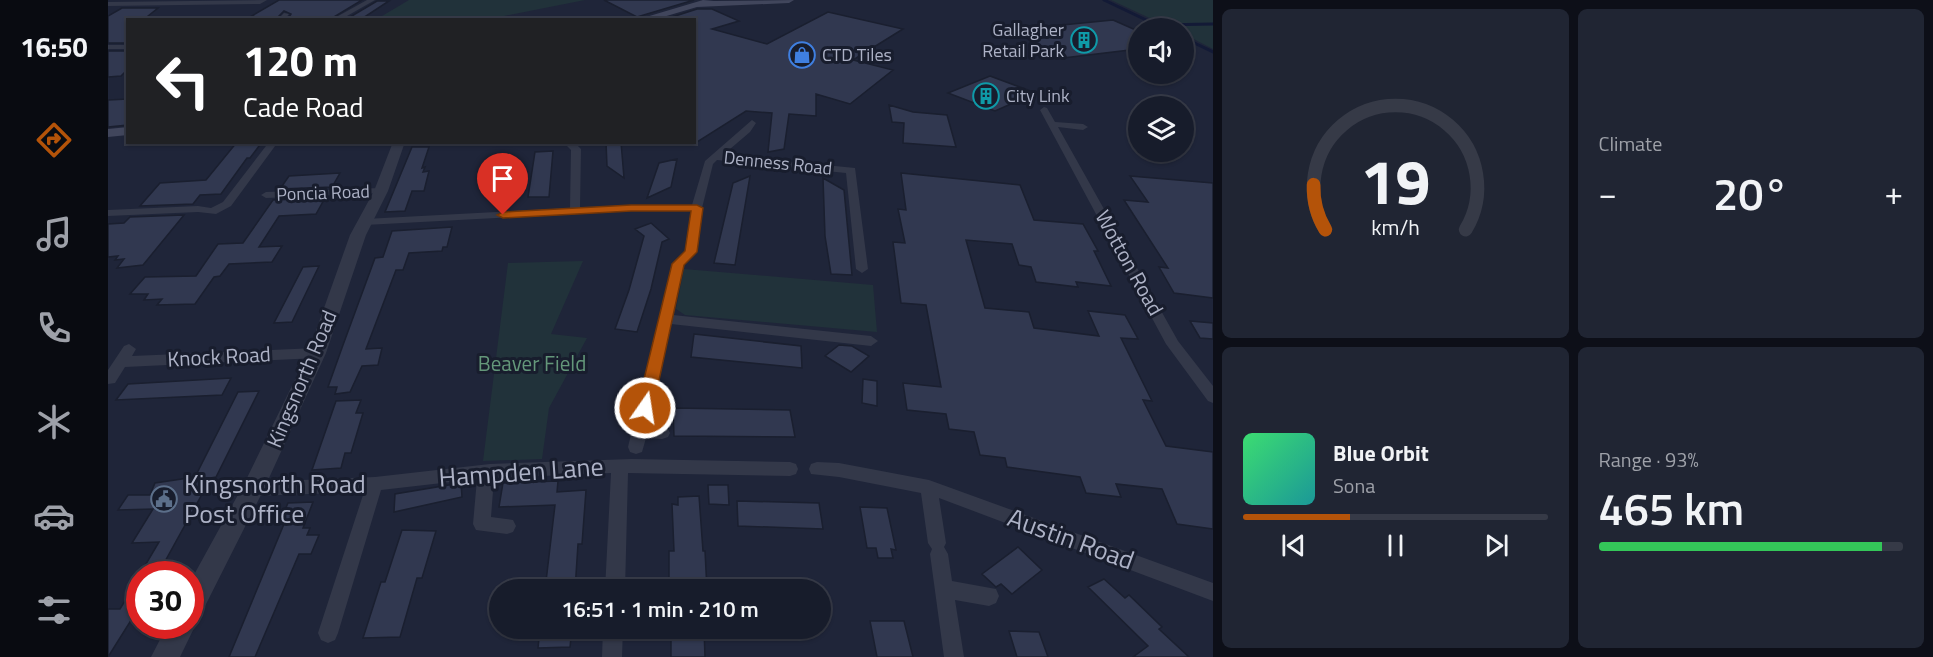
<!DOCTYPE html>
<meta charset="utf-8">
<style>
body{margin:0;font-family:"Titillium Web",sans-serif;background:#202533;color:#f1f3f6;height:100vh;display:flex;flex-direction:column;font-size:22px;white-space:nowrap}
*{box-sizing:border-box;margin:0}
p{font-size:20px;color:#9ea1a9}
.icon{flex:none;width:33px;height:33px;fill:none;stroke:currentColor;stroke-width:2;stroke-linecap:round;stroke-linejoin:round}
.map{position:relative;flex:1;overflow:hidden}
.sheet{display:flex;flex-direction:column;gap:9px;padding:9px;background:#0d0f18;width:720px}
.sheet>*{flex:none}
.guide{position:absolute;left:18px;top:18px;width:570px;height:126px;border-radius:0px;box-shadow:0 2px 4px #0004,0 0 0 2px #363a47;background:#202124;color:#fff;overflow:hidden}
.controls{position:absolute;left:1020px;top:18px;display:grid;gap:12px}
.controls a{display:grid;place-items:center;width:66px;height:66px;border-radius:50%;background:#171c2b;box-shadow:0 2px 4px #0004,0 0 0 2px #363a47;font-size:30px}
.speed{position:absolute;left:18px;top:561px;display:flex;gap:12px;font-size:30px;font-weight:700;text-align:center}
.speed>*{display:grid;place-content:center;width:78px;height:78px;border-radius:50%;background:#171c2b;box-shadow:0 2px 4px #0004,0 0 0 2px #363a47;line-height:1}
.speed .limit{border:9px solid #d22;background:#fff;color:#111}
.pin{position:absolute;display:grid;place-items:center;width:51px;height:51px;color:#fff;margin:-62px -26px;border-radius:50% 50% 50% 0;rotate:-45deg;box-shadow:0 0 6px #0007}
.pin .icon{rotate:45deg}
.me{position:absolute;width:66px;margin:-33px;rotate:13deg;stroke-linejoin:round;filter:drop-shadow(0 0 4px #0008)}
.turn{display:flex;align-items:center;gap:21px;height:126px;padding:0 18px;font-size:27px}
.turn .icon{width:78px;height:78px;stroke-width:2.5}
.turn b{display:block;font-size:42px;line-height:51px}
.big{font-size:45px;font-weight:600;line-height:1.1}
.sheet .widget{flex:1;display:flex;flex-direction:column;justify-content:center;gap:9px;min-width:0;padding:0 21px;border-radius:9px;background:#202533}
.sheet .dial{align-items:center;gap:0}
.dial svg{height:156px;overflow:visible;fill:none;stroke:#363a47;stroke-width:7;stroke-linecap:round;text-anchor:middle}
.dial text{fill:#f1f3f6;stroke:none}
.song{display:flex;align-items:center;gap:18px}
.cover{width:72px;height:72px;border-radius:9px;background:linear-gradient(135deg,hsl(140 70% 55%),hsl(180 70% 35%))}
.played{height:6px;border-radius:3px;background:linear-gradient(90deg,#b45309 35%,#363a47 35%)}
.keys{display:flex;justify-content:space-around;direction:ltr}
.heat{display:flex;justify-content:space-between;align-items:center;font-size:33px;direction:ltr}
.charge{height:9px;border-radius:4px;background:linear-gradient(90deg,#34c759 93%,#363a47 0)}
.sheet .tiles{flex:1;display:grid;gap:9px;grid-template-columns:repeat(2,1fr)}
.trip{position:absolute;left:381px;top:579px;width:342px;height:60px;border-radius:30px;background:#171c2b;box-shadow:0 2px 4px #0004,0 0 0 2px #363a47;font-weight:600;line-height:60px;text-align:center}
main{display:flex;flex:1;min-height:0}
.tab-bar{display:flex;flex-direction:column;width:108px;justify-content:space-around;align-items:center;background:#090b11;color:#9ea1a9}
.tab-bar .icon{width:42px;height:42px}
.tab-bar .selected{color:#b45309}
.tab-bar b{font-size:27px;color:#f1f3f6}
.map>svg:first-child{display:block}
.green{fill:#21323a}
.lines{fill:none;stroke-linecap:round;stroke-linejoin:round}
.stream{stroke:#131a36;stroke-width:3}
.building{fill:#313850;stroke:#1a1f2f;stroke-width:1.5}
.minor{fill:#333849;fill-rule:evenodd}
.tertiary{fill:#333849;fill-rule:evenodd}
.secondary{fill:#41465c;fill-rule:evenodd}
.route{fill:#b45309;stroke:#753606;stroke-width:1.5}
.labels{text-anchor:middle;stroke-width:6;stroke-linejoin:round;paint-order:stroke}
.far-poi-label{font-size:18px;fill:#adb2c6;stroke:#181d2d;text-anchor:start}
.far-street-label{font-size:18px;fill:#adb2c6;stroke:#181d2d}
.street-label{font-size:21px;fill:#adb2c6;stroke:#181d2d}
.park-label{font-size:21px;fill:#64977a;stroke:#181d2d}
.near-street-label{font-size:26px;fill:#adb2c6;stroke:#181d2d}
.near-poi-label{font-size:26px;fill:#adb2c6;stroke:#181d2d;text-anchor:start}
</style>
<main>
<nav class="tab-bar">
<b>16:50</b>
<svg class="icon selected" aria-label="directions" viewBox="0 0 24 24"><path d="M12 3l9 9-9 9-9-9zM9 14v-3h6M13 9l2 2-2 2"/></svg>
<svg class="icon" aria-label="music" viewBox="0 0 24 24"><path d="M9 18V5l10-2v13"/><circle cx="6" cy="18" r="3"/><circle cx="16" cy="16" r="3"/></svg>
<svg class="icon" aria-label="phone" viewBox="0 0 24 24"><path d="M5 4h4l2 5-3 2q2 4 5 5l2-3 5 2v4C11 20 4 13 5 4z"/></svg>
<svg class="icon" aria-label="climate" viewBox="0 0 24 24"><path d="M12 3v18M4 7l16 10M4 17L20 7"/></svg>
<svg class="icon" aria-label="car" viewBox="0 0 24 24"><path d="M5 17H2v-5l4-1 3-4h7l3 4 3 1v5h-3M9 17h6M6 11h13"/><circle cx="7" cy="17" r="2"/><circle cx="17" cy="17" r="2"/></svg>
<svg class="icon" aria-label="filters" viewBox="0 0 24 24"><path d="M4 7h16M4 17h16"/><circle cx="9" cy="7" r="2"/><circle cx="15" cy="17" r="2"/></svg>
</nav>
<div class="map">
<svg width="1105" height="657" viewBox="0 0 1105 657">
<rect width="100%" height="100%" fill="#1f2539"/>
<path class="green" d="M301,0H477L381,19H269Z
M1003,0H1105V49L1076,34V28H1063Z
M475,261L443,334L479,338L441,408L434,459L375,461L400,263Z
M576,269L765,285L769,332L577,315L568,309Z"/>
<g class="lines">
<path class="stream" d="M996,0L1055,28
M1050,25L1105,24
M1076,38L1105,52"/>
</g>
<path class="building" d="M171,0H254L221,20H179L183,14L176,11L167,20H137Z
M496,0H586L529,17Z
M269,1H281L252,20H237Z
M14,8H50L35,20H20V43H0V16Z
M589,9H604L631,21L604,29L659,44L720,12L795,29L745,60L785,70L742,104L708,94V116L681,114L676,149L660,152L664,113L638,111L586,144V20H555Z
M1005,20L1030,31V49L955,58L903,30Z
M0,51H20V69L13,76L0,77Z
M882,76L928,93L887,111L840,93Z
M20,99V125L0,127V100Z
M781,105L805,112L839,115L848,147L795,143L796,123L784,122Z
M129,142H154L142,158H139L113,194L92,195L85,204L32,206L52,183L98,180Z
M498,142H513L516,178L499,166Z
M304,147H321L314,168L317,167L315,172L321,171L316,191H304L297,211L277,212Z
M445,151L441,197H420L427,152Z
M569,159L563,187L539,198L551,163Z
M232,173L224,187L172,189L181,176Z
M793,173L912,185L926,220L975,224L990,251H986L1003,286L968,282L970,287L928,282L923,267L911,265L904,244L858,240L877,308L921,312L926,328L991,336L980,311L1017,315L1030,339L1013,338L1044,401L1035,400L1058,446L1105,452V529L1069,524L1054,489L1008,484L1013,497L978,493L972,477L899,467L897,458L872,455L866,432L841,429L838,414L799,410L795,383L833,387L818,305L793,303L785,242L797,243L790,209L798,210Z
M642,176L627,265L606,263L625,183Z
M1022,176L1105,183V298L1066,293L1051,267L1060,268L1016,200L1040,202Z
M715,178L736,190L744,275L723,274L717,236Z
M217,198L208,214L171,216L151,247L174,246L164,262L121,264L112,276L106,277L87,304L49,305L54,299L36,300L40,294H22L37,277L88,276L110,244L135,243L165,200Z
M76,215L35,265L9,268L16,259L7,260L10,256L0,257V224L16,223L22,217Z
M543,223L561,239L554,242L543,289L529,332L507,329L521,290L536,236L527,229Z
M344,227L339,247H335L334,251L301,253L295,270H288L258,349L274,348L270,365L254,366L242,392L227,394L229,387H220L235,345L267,258L275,257L284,231Z
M211,266L184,322L166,323L195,267Z
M1082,321L1105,323V339L1092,338Z
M586,334L693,346L694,368L583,357Z
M731,345L744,346L761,356L743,372L717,356Z
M123,378L114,395L8,400L20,384Z
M755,379L769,381V406L754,403Z
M151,391L108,477L103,478L50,574H32L51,542L24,543L45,509L10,510L20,495H42L47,483L87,477L130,392Z
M253,400L248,413H255L243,453H237L233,468L204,470L228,401Z
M565,408L682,410L687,437L566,436Z
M450,481L449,492L478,490L474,544H470L467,590H437L447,505L391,507L395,483Z
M353,483L354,497L286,512L287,494Z
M600,485H620L621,505L601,504Z
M591,496L595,551H597L599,590H561V551H566L564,504L570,505V497Z
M629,501L711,503L715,529L630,526Z
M205,502L195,528H202L199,535H211L203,554H191L147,657H121L176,524H171L180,503Z
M752,507L779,508L788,550L783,549L785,558H770L768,548H759Z
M294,530L328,531L314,578H309L292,637L255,638L273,582H277Z
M910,547L934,570L904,594L893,584L888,587L874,574Z
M32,576V606L0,657V609H12Z
M996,579L1017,598L1021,595L1054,627L1051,629L1081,657H1025L1040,646L980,587Z
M762,621H796L805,657H769Z
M432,628H464L462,647L430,648Z
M563,628H596L597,657H563Z
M901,631L931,632L940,657H909Z"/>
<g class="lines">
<path class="minor" d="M159,0L152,4L0,6V2Z
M259,0H267L232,20H223Z
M176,13L181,14L176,20H169Z
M0,45H20V49H0Z
M936,107L939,108L947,122L975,124L980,127L975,130L950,127L1070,341L1105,386V403L1100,401L1058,344L932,110Z
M644,120L648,123L642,132L615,155L747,168L760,269L754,273L748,269L738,173L609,160L605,164L594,208L589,252L576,265L565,315L763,336L770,341L763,346L563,324L541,426L560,429L562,433L560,437L554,439L538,438L534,452L528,454L522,452L520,447L564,264L577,251L583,211H523L257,225L251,222L257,219L462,208L463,150L455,142H466L473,149L472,207L584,205L597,161Z
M161,142H170L123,206L108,214L90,212L0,216V210L90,206L103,208L115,202Z
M273,188L277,189V193L158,198L153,195L158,192Z
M21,344L28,349L24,356L209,348L216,353L209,358L17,367L7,383L0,384V370L16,346Z
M524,459L682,462L688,464L690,469L688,474L682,476L520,473L517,590H497L503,473L386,478L383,517L405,520L408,526L405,532L399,534L368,530L365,524L369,479L273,490L230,633L227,640L220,643L213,640L210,633L256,492L145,496L139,494L136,489L139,484L145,482L267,477L382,464Z
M709,462L731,463L821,480L1105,583V601L831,498L838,543L836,547L840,554L844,581L888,589L891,596L888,603L881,606L847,600L856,657H836L822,554L824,549L820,543L813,493L731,477L703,474L701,469L703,464Z
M495,628H515L514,657H494Z"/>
<path class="tertiary" d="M285,142H297L280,191L258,235L218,353L156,489L91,618L85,621L87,626L72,657H43L59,626H82V582L137,482L200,353L242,235L266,191Z"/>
<path class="secondary" d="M595,0L606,1L686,0L681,3L589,7L545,20H528Z
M20,127V135L0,137V129Z"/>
</g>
<path class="route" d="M523,205H589L595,208L589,252L576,265L545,408L542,413H532L529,408L564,264L577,251L583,211H523L395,218L389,215L395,212Z"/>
<defs>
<g id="building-ring" transform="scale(1.35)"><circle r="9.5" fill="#181d2d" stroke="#0f9aa8" stroke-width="1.5"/><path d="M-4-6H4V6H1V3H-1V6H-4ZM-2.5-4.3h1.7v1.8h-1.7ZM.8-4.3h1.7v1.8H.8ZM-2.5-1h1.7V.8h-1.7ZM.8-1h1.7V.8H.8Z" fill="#0f9aa8"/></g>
<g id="shop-ring" transform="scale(1.35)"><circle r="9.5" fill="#181d2d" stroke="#3f7fe0" stroke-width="1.5"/><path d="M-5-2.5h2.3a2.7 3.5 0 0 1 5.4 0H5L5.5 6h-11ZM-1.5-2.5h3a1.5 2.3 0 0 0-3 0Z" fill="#3f7fe0"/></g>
<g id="civic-ring" transform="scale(1.35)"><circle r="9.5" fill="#181d2d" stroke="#5c6f8a" stroke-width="1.5"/><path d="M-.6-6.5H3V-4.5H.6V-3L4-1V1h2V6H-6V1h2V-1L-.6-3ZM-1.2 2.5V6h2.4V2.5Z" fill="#5c6f8a"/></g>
</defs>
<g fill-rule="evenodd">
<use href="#building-ring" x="976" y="40"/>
<use href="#shop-ring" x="694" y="55"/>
<use href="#building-ring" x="878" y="96"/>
<use href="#civic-ring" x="56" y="499"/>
</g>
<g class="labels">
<g class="far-poi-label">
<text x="956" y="36" text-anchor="end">Gallagher<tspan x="956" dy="21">Retail Park</tspan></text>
<text x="714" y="61">CTD Tiles</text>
<text x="898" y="102">City Link</text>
</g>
<g class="far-street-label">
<text transform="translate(670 163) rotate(6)" y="6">Denness Road</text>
<text transform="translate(215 193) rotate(-2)" y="6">Poncia Road</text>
</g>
<g class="street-label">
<text transform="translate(1021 263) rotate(61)" y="7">Wotton Road</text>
<text transform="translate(111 357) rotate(-3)" y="7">Knock Road</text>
<text transform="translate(194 379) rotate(-67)" y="7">Kingsnorth Road</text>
</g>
<g class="park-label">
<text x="424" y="371">Beaver Field</text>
</g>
<g class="near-street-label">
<text transform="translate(413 472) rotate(-4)" y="9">Hampden Lane</text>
<text transform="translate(963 539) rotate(20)" y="9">Austin Road</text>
</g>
<g class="near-poi-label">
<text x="76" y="493">Kingsnorth Road<tspan x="76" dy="30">Post Office</tspan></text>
</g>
</g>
</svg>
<div class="controls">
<a><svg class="icon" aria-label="sound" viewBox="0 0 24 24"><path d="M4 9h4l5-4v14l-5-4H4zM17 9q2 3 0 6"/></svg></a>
<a><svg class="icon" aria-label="layers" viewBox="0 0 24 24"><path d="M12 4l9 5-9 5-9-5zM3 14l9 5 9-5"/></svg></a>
</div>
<div class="speed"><div class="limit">30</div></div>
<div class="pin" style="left:395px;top:215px;background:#d93025"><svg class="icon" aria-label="arrive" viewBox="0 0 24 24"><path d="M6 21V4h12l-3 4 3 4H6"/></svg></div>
<svg class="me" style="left:537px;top:408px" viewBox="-20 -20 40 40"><circle r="17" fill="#b45309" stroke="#fff" stroke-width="3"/><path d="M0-11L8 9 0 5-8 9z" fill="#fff"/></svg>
<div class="trip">16:51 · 1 min · 210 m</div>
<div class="guide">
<div class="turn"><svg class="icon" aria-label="left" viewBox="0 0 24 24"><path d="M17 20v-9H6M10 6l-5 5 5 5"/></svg><div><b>120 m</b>Cade Road</div></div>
</div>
</div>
<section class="sheet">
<div class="tiles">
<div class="widget dial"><svg viewBox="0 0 100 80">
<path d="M14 69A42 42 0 1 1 86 69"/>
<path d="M14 69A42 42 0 0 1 8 46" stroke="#b45309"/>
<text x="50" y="56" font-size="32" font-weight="700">19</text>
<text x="50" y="72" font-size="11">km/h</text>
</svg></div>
<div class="widget"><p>Climate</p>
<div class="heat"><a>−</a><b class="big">20°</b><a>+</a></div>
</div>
<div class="widget">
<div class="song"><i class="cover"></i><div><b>Blue Orbit</b><p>Sona</p></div></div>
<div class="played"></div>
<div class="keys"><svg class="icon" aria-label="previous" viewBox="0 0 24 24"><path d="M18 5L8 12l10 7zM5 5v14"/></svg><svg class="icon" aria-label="pause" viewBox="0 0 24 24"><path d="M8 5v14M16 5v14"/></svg><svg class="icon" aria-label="next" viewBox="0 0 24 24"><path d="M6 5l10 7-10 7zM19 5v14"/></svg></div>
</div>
<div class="widget"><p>Range · 93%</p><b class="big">465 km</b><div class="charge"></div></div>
</div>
</section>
</main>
